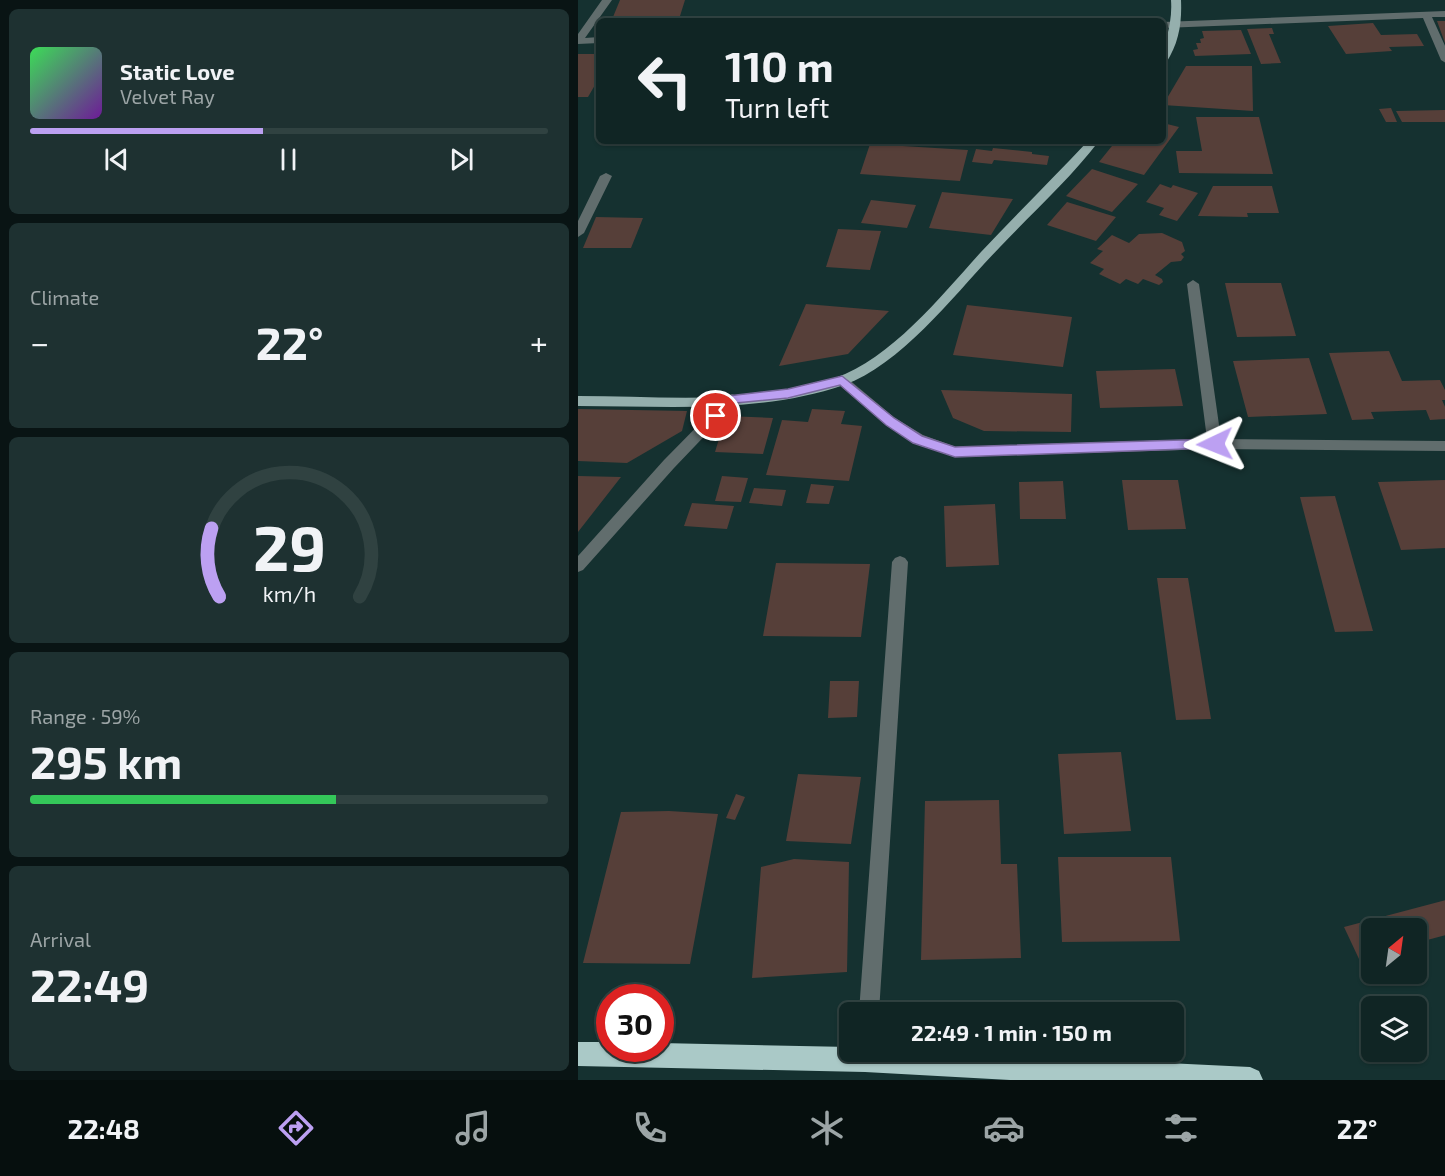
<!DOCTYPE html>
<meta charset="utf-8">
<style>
body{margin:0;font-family:"Exo 2",sans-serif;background:#1e3131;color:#f1f3f6;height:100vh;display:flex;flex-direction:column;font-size:22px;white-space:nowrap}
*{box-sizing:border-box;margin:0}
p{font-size:20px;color:#9ca5a6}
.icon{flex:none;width:33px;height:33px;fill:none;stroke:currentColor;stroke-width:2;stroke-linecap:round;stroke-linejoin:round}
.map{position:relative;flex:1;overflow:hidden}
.sheet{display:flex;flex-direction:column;gap:9px;padding:9px;background:#091414;width:578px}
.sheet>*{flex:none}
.guide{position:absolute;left:18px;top:18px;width:570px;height:126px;border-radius:9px;box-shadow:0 2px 4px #0004,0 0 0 2px #304241;background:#102524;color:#f1f3f6;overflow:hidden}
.needle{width:39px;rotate:29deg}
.tools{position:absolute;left:783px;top:918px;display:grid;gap:12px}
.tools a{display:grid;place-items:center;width:66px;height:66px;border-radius:9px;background:#102524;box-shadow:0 2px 4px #0004,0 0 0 2px #304241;font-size:30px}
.speed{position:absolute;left:18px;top:984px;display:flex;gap:12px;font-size:30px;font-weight:700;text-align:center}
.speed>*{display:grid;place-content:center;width:78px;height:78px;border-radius:50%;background:#102524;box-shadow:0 2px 4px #0004,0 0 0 2px #304241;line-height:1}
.speed .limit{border:9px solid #d22;background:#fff;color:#111}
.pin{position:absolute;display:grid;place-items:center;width:51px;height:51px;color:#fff;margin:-26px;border:3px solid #fff;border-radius:50%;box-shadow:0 2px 6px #0007}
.me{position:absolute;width:66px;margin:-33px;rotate:268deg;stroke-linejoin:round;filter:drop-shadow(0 0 4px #0008)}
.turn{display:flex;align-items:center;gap:21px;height:126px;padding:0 30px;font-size:27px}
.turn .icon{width:78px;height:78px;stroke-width:2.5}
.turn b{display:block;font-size:42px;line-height:51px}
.big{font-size:45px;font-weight:700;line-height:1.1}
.sheet .widget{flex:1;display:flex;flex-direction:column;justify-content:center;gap:9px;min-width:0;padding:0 21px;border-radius:9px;background:#1e3131}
.sheet .dial{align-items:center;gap:0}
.dial svg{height:156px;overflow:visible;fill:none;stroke:#304241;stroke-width:7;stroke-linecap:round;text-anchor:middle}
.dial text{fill:#f1f3f6;stroke:none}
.song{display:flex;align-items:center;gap:18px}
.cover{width:72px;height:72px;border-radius:9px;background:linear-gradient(135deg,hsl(130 70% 55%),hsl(280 70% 35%))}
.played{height:6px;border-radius:3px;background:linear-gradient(90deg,#bca0f2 45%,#304241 45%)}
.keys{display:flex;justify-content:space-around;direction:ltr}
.heat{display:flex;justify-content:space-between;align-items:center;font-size:33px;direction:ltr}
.charge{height:9px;border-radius:4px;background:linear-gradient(90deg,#34c759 59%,#304241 0)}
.trip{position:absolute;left:261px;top:1002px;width:345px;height:60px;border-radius:9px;background:#102524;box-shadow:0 2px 4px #0004,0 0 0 2px #304241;font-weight:700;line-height:60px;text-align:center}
.menu{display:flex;height:96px;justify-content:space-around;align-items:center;background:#060f0e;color:#9ca5a6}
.menu .icon{width:42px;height:42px}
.menu .current{color:#bca0f2}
.menu b{font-size:27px;color:#f1f3f6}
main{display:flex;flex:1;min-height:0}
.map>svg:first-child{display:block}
.building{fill:#563f39}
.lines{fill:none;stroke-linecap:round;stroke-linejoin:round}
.minor{fill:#616d6d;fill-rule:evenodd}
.major{fill:#95afad;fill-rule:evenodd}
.highway{fill:#aac9c7;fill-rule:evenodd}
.route{fill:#bca0f2;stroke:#7a689d;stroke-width:1.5}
</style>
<main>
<section class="sheet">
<div class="widget">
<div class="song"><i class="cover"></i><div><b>Static Love</b><p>Velvet Ray</p></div></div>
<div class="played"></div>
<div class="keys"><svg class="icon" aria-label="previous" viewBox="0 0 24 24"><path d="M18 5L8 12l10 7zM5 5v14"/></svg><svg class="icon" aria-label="pause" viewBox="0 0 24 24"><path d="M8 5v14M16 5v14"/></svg><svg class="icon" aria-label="next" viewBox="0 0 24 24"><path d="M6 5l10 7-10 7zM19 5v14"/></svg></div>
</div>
<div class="widget"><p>Climate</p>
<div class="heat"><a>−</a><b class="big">22°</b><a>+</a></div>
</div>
<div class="widget dial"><svg viewBox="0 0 100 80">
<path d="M14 69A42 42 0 1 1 86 69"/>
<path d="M14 69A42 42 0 0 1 10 34" stroke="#bca0f2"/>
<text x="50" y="56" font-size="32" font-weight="700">29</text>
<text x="50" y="72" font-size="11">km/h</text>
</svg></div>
<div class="widget"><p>Range · 59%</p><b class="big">295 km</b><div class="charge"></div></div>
<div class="widget"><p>Arrival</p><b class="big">22:49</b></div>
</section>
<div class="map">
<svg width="868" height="1080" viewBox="0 0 868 1080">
<rect width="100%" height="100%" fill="#153130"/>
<path class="building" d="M42,0H107L102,16L35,17Z
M859,21H868V43H867Z
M795,23L803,35L839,34L846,46L811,47L814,51L768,54L750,26Z
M694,28L696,34H691L703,63L683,64L669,29Z
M663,30L673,54L617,56L615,50L620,49L618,43H623L622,39L626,38L624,31Z
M0,54H21V85H17L10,97H0Z
M608,66H674L675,111L585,105Z
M813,108L819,122H808L801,109Z
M868,110V122H824L818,111Z
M618,117H681L695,174L601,173L598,151H624Z
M585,123L601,127L566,175L521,162L538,141H585Z
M292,144L390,150L382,181L282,174Z
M415,148L454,152V154L471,156L469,165L416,160L414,164L394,162L398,149L414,151Z
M514,169L560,184L534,212L488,196Z
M582,184L593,188L595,185L620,193L599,221L581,215L586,208L568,202Z
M635,186H694L701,213H669L670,217L620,216Z
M364,192L435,199L413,235L351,228Z
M293,200L338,205L329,228L283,223Z
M489,202L538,217L518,241L469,225Z
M18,217L65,218L53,248H5Z
M260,229L303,231L292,270L248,267Z
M584,233L604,242L607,251L603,254L606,257L603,261L593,262L577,275L584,279L585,282L581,285L565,279L560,284L548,279L542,284L521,274L526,269L512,263L525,251L519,249L534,235L551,243L561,234Z
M647,283H703L718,336L659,337Z
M228,304L311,311L270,354L201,366Z
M389,305L494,317L485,367L375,355Z
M811,351L824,381L862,380L868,392V400H864L868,409V419L852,420L848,410L793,412L796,419L774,420L751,353Z
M731,358L749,414L670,417L655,361Z
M597,369L605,406L522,408L518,371Z
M363,390L494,394L493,432L406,431L375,418Z
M0,409L109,411L104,431L49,463L0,461Z
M234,409L267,411L263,424L284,426L271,481L188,475L204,420L230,422Z
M148,416L195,418L185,454L137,452Z
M0,476L43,477L0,532Z
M144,476L170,478L163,502L137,501Z
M544,480H600L608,529L550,530Z
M868,480V548L823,550L800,482Z
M485,481L488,519H442L441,482Z
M233,484L256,486L251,504L228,503Z
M176,488L208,490L204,506L171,503Z
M757,496L795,631L757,632L722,497Z
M114,503L156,506L149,529L106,526Z
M417,504L421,565L368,567L366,506Z
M198,563L292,564L283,637L185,636Z
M579,578H610L633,719L598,720Z
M252,681H281L279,717L250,718Z
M543,752L553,831L486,834L480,754Z
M220,774L283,777L273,844L208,841Z
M158,794L167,797L157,820L148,818Z
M421,800L423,864H439L443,958L343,960L347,801Z
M91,811L140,814L112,964L5,963L43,812Z
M480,857H593L602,941L484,942Z
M216,859L271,862L269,972L174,978L183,867Z
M868,900V935L838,943V928H794V955L781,959L766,927Z"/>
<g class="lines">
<path class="minor" d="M24,0H34L7,38L21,37V43L0,44V34Z
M868,11V17H854L868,48V63L863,60L845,18L585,28V22Z
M28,173L34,176L6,233L0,237V221L22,176Z
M615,280L621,284L643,439L868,441V451L637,449L377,457L335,443L307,424L257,381L264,376L269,378L317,418L345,435L378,447L629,439L609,284Z
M154,394L159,396L161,399L159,402L96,468L5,570L0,572V556L86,460L149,396Z
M322,556L327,558L330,562L301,1012H281L314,562L317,558Z"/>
<path class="major" d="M593,0H603C604,23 601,43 588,63L585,64C585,42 595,26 593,0Z
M510,141H521C492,179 455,212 422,247C379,291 325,364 266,385C181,414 88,406 0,406V396C84,396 176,406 257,378C313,359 364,295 403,252C438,215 475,178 510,141Z"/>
<path class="highway" d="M0,1042H32V1048H82V1043L272,1047V1052H362L672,1067L681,1071L685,1080H432L287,1072L0,1066Z"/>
</g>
<path class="route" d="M264,376L316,418L344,436L377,447L637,439L643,444L637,448L377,457L335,443L308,425L262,385L210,398L158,403L143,419H134L132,416L150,396L210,389Z"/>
</svg>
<div class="tools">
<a><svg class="needle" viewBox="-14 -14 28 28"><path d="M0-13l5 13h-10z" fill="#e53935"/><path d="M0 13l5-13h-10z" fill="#9ca5a6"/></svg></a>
<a><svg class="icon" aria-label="layers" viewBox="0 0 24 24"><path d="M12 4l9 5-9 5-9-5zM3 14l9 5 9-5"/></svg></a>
</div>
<div class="speed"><div class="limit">30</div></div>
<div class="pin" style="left:138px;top:416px;background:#d93025"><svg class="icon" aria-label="arrive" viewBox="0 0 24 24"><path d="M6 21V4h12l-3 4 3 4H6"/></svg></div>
<svg class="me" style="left:637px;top:444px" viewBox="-20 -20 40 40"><path d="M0-17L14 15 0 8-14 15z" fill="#bca0f2" stroke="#fff" stroke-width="4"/></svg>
<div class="trip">22:49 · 1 min · 150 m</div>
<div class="guide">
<div class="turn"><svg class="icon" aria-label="left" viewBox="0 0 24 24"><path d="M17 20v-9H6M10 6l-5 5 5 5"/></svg><div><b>110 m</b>Turn left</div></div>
</div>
</div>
</main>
<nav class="menu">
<b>22:48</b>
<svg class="icon current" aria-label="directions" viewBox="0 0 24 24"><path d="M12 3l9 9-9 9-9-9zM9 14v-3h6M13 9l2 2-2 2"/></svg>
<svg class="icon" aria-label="music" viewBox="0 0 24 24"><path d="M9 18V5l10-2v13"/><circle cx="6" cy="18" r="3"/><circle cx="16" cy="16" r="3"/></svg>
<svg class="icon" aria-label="phone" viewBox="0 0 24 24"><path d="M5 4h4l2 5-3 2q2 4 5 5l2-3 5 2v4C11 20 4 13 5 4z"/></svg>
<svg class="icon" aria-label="climate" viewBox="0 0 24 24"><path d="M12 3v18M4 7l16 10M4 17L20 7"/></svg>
<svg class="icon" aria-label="car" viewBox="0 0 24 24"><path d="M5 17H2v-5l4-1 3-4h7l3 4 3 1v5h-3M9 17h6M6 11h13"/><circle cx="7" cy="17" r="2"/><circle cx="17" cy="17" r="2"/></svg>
<svg class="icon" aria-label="filters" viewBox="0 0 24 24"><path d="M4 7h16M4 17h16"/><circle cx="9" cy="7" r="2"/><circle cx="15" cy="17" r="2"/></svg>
<b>22°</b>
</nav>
